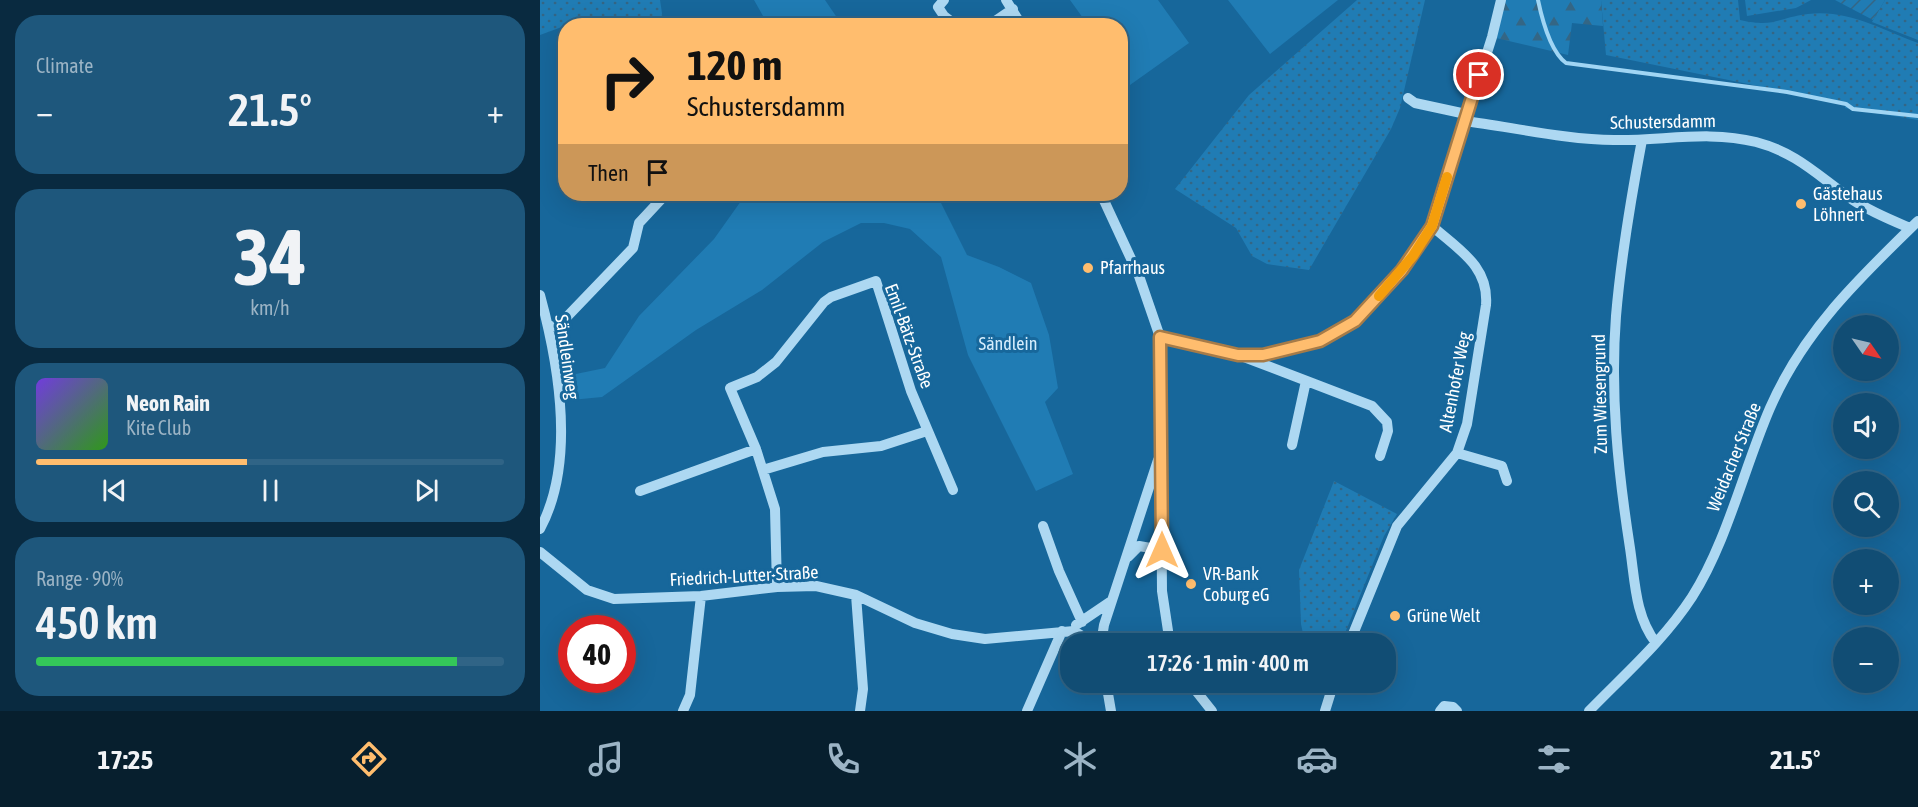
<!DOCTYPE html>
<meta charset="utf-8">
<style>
body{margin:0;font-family:"Asap Condensed",sans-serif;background:#1e577c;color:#f1f3f6;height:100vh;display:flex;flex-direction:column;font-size:22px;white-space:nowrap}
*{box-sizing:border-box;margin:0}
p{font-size:20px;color:#9cb4c5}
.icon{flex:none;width:33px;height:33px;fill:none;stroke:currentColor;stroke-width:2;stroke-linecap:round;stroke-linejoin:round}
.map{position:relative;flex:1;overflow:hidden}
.drawer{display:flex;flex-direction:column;gap:15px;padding:15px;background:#092a40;width:540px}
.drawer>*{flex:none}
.hud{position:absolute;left:18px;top:18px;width:570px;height:183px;border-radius:24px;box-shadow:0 6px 24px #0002,0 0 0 2px #306486;background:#ffbd6e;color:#111;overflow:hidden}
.needle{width:39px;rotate:124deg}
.controls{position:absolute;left:1293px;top:315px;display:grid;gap:12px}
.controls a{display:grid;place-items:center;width:66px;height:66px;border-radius:50%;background:#114d74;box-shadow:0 6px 24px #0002,0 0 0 2px #306486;font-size:30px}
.speed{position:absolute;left:18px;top:615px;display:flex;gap:12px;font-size:30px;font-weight:700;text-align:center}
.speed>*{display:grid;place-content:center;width:78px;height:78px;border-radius:50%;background:#114d74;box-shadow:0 6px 24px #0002,0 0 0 2px #306486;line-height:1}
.speed .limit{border:9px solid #d22;background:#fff;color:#111}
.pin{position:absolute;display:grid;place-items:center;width:51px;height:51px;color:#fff;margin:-26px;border:3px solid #fff;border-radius:50%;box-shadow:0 2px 6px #0007}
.me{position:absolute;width:66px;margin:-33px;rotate:0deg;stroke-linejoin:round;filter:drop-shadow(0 0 4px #0008)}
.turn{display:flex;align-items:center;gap:21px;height:126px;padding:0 30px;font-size:27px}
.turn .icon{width:78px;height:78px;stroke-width:2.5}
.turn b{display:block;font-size:42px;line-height:51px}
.then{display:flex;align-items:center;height:57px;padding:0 30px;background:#0003;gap:12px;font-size:22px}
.big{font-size:45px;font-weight:600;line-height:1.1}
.drawer .tile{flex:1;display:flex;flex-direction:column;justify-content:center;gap:9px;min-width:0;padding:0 21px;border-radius:24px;background:#1e577c}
.drawer .dial{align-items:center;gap:0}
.dial b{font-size:78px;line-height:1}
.song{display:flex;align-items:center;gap:18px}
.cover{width:72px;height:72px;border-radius:9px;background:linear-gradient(135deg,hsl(260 70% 55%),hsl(110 70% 35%))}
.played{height:6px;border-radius:3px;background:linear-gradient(90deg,#ffbd6e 45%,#306486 45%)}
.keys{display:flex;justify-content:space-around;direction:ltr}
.heat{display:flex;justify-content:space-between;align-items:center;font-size:33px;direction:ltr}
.charge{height:9px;border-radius:4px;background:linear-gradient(90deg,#34c759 90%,#306486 0)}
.trip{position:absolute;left:520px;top:633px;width:336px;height:60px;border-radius:24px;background:#114d74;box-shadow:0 6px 24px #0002,0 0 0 2px #306486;font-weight:600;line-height:60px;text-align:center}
.tab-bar{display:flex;height:96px;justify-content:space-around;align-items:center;background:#071f2e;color:#9cb4c5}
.tab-bar .icon{width:42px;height:42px}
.tab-bar .on{color:#ffbd6e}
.tab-bar b{font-size:27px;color:#f1f3f6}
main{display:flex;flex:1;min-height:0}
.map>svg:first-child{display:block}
.grass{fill:url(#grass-dots)}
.forest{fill:url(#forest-firs)}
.park{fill:#207cb4}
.garden{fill:url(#garden-furrows)}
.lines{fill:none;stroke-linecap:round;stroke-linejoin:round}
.stream{stroke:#a0d5f4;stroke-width:4}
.minor{stroke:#add8f2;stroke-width:10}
.route-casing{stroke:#a67b48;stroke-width:15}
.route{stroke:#ffbd6e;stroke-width:10}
.slow{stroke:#f59e0b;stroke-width:10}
.poi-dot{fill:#ffbd6e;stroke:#17679b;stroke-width:2}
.labels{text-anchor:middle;stroke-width:6;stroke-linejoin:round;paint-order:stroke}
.street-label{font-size:18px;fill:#fff;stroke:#17679b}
.poi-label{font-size:18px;fill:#fff;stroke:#17679b;text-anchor:start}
.park-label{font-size:18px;fill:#d5edfc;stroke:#17679b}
</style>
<main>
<section class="drawer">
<div class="tile"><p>Climate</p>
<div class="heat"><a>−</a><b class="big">21.5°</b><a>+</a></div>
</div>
<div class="tile dial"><b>34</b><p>km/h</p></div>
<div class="tile">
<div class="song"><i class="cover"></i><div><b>Neon Rain</b><p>Kite Club</p></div></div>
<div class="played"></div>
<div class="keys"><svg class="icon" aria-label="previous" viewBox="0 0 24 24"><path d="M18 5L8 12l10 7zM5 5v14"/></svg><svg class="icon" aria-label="pause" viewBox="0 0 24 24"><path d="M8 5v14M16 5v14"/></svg><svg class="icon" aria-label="next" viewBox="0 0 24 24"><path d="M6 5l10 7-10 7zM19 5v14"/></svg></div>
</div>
<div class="tile"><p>Range · 90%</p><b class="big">450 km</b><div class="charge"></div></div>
</section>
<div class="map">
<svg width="1378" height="711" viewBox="0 0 1378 711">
<defs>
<pattern id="grass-dots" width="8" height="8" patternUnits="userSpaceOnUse" patternTransform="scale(1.5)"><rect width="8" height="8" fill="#207cb4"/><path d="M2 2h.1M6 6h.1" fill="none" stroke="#346685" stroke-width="1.8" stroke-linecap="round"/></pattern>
<pattern id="forest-firs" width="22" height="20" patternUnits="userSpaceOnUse" patternTransform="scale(1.5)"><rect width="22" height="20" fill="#207cb4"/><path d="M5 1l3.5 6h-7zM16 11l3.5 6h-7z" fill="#346685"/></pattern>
<pattern id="garden-furrows" width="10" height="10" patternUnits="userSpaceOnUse" patternTransform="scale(1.5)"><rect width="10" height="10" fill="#207cb4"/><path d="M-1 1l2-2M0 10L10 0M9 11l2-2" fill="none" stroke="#346685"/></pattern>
</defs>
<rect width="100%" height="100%" fill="#17679b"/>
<path class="grass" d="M0,0H120L123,20L113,26L40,25L38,21L0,35Z
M817,0H885L860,108L851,129L769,270L727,264L712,256L696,228L635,189L709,95Z
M1061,0H1198L1200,20C1236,28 1236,18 1268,14C1307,9 1343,30 1378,43V120L1305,108L1306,104L1066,55Z
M1205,0H1271L1256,8L1207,16Z
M1345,0H1378V40L1332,22Z
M794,481L857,514L844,536L801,643H765L761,624L759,570Z"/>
<path class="forest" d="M964,0H1061L1063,26L1032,23L1028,55L956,38Z"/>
<path class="park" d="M214,0H285L302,25H228Z
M530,0H618L649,43L590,85L581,72L580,26L548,25Z
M688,0H798L730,54Z
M206,194H392L399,199L427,255L459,267L491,283L509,335L518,388L505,402L533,474L496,491L428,355L401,257L370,229L344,223H321L283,242L222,290L156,330L62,397L31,400V375L65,368L99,316L174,239Z"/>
<path class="garden" d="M1295,0H1345L1333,20Z"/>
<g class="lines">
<path class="stream" d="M998,0C1002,19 1010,51 1026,63L1247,92L1306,104L1313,109L1378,116"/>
<path class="minor" d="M404,0L398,7L404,16L417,26
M466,0L482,26
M448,26L473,9
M868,98L875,103L926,114
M925,121C971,127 1029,140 1074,140C1122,141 1169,130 1216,142C1258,153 1279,177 1313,200C1331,212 1351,220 1370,228
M1102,140C1091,198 1081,257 1076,316C1070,394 1078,471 1090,548C1095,581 1095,616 1116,643
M561,194L599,276L620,337L622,591L630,644
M0,295C19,365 36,462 0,529
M9,328L20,324L93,248L99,223L126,194
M620,337L698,355H723L780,341L815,321L832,305L862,270L892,226L952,37L961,0
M704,357L832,406L847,422L848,431L840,456
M752,445L766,381
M917,453L962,466L967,481
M223,470L283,452L341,446L387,431
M100,491L216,449
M503,526L519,571L542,622
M0,552L47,590L74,599L161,596L237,587L276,586L316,595L375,623L412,634L445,639L534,631L555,644
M588,557L599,546L622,550
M237,587L235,509L216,449L190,388L217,377L236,362L284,302L291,297L336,281L371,391L413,490
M316,595L323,689L320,711
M536,625L570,602
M561,644L564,625L618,460
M809,644L857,526L917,453L927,424L946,305C949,266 919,250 892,226
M566,682L571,711
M649,682L672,711
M143,711L150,695L161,596
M487,711L522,631
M785,711L794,682
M900,711L904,706L913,707L917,711
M1049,711C1085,674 1124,640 1152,597C1187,542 1204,468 1230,408C1263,332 1319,278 1378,221"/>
</g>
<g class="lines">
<g class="route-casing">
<path id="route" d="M622,550L620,337L698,355H723L780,341L815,321L862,270L892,226L939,75"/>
</g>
<use href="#route" class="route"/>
<path class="slow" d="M839,296L873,256L892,226L907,177"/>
</g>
<g class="poi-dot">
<circle cx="1261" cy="204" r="6"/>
<circle cx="548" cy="268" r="6"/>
<circle cx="651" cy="584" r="6"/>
<circle cx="855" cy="616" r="6"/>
</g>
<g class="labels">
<g class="street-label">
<text transform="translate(1123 122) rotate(-1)" y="6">Schustersdamm</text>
<text transform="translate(369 336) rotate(70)" y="6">Emil-Bätz-Straße</text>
<text transform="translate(27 357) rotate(82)" y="6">Sändleinweg</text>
<text transform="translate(915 382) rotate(-79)" y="6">Altenhofer Weg</text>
<text transform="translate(1060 394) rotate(-91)" y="6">Zum Wiesengrund</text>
<text transform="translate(1194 457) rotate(-68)" y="6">Weidacher Straße</text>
<text transform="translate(204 576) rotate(-3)" y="6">Friedrich-Lutter-Straße</text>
</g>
<g class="poi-label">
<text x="1273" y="200">Gästehaus<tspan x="1273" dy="21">Löhnert</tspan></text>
<text x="560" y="274">Pfarrhaus</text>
<text x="663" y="580">VR-Bank<tspan x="663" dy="21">Coburg eG</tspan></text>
<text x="867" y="622">Grüne Welt</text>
</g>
<g class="park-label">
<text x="468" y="350">Sändlein</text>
</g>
</g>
</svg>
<div class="controls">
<a><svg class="needle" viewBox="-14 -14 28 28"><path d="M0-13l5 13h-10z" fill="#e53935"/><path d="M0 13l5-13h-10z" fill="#9cb4c5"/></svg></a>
<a><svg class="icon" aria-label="sound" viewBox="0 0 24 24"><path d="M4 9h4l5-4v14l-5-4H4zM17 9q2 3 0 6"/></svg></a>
<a><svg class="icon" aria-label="search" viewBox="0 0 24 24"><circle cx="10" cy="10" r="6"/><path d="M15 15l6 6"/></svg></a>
<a>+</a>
<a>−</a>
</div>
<div class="speed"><div class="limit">40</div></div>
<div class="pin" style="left:939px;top:75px;background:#d93025"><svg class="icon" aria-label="arrive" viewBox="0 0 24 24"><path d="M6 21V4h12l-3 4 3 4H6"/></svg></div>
<svg class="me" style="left:622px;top:550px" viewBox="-20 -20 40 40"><path d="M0-17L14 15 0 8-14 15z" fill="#ffbd6e" stroke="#fff" stroke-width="4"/></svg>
<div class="trip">17:26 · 1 min · 400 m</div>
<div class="hud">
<div class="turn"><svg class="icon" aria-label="right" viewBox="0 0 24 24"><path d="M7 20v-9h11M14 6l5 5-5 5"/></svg><div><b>120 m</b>Schustersdamm</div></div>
<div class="then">Then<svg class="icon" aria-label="arrive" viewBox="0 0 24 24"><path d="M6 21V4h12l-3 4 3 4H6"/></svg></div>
</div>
</div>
</main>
<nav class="tab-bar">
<b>17:25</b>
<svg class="icon on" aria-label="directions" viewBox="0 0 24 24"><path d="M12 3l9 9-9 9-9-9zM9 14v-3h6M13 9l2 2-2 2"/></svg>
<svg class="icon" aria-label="music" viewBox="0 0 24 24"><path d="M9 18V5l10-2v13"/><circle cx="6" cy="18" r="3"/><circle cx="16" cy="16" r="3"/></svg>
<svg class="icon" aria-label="phone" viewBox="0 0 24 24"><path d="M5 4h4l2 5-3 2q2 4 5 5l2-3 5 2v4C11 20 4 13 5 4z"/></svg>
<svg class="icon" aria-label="climate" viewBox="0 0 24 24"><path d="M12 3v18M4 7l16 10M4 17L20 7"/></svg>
<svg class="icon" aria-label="car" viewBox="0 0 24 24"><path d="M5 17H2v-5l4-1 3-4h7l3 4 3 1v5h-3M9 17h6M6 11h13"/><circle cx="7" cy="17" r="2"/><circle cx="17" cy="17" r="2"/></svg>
<svg class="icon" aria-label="filters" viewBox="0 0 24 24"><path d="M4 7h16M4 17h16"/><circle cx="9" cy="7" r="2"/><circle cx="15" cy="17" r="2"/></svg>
<b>21.5°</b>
</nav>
